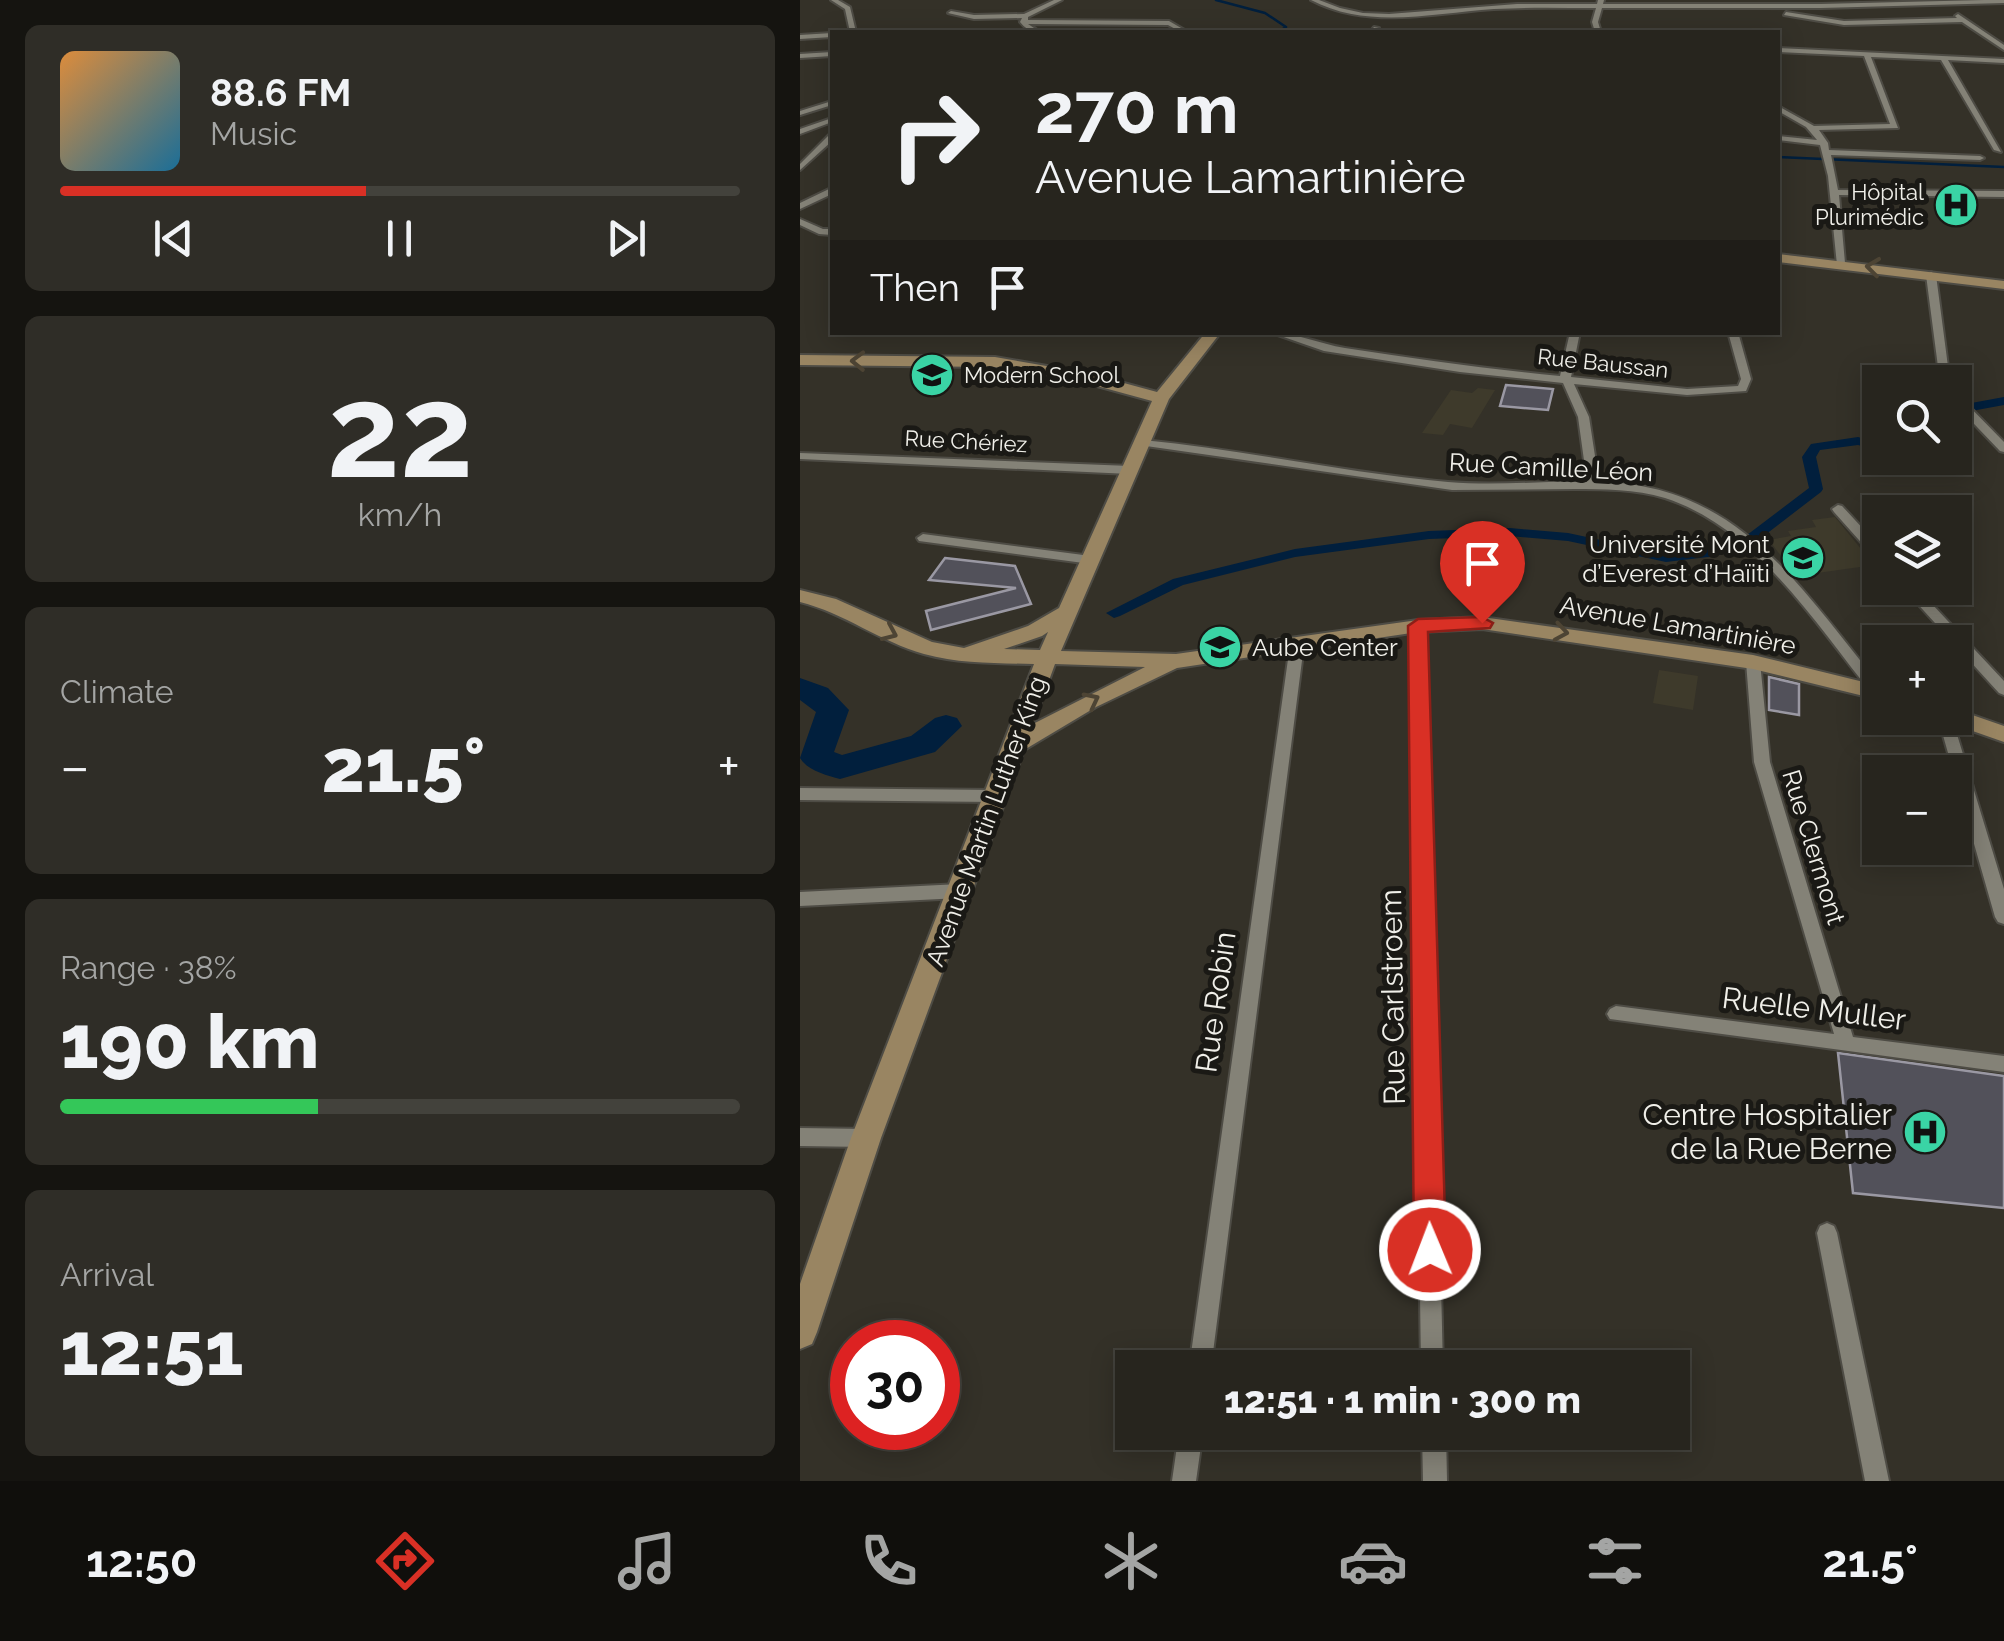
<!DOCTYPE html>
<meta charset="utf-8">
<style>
body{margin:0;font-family:Raleway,sans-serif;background:#2f2d27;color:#f1f3f6;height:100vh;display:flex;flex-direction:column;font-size:38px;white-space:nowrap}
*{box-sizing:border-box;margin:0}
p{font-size:32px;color:#a4a5a4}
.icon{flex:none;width:55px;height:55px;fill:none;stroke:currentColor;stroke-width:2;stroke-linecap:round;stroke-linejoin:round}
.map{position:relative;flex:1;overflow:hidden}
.side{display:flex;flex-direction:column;gap:25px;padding:25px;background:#151410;width:800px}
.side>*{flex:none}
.top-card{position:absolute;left:30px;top:30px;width:950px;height:305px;border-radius:0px;box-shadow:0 5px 25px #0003,0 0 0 2px #43423c;background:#27251e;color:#f1f3f6;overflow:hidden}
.controls{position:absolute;left:1062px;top:365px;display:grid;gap:20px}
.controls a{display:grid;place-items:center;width:110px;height:110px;border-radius:0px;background:#27251e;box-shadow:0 5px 25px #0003,0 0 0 2px #43423c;font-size:50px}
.speed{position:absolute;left:30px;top:1320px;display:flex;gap:20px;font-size:50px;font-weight:700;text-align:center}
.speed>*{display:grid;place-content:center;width:130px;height:130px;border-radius:50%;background:#27251e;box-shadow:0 5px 25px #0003,0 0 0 2px #43423c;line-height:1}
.speed .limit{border:15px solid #d22;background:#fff;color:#111}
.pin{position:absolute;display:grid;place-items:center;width:85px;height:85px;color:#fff;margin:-102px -42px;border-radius:50% 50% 50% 0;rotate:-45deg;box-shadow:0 0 10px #0007}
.pin .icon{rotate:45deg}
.me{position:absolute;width:110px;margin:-55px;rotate:359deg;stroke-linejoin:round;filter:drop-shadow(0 0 8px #0008)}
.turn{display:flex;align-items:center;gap:35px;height:210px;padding:0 40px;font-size:45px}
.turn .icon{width:130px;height:130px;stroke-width:2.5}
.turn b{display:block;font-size:70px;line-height:85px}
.then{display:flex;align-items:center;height:95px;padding:0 40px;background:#0003;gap:20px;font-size:38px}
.big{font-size:75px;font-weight:800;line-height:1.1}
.side .tile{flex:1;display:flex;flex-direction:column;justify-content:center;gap:15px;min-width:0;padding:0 35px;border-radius:15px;background:#2f2d27}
.side .dial{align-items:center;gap:0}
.dial b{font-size:130px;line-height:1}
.song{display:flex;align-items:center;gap:30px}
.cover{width:120px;height:120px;border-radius:15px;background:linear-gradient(135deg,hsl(30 70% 55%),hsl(200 70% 35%))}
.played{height:10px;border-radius:5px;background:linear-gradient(90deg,#d93025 45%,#43423c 45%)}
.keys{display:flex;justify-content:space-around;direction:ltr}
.heat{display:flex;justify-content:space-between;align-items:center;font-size:55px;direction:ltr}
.charge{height:15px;border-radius:8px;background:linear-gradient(90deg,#34c759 38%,#43423c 0)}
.trip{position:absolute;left:315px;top:1350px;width:575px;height:100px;border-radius:0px;background:#27251e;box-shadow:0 5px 25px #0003,0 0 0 2px #43423c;font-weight:800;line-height:100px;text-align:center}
.tabs{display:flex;height:160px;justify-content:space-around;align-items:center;background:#100f0c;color:#a4a5a4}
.tabs .icon{width:70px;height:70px}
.tabs .selected{color:#d93025}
.tabs b{font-size:45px;color:#f1f3f6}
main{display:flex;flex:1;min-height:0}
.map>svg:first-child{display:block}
.built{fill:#3e3a2b}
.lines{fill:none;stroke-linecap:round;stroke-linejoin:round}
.stream{stroke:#011f3d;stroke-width:2.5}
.canal{fill:#011f3d;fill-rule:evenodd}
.river{fill:#011f3d;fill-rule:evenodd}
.building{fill:#52515a;stroke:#9a98a3;stroke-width:2.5}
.street-casing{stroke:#4e4c45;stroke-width:4}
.secondary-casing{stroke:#4e4c45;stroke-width:4}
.street{fill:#848277;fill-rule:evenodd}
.secondary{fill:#998562;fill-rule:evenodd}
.oneway{stroke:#4d4434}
.route{fill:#d93025;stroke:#8d1f18;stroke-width:2.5}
.labels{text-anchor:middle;stroke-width:10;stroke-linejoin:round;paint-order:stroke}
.far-poi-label{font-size:22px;fill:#f0efe9;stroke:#1a1915;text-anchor:end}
.far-street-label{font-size:22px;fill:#f0efe9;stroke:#1a1915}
.street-label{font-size:25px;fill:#f0efe9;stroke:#1a1915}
.poi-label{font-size:25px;fill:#f0efe9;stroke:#1a1915;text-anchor:end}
.near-street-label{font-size:30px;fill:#f0efe9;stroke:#1a1915}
.near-poi-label{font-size:30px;fill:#f0efe9;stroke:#1a1915;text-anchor:end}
</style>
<main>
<section class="side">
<div class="tile">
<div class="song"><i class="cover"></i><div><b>88.6 FM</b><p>Music</p></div></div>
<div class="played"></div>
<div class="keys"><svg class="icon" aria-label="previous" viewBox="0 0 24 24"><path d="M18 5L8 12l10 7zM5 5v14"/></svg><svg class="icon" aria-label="pause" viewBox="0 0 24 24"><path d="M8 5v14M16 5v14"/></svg><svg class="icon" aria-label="next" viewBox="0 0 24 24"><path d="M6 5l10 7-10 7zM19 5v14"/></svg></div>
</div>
<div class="tile dial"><b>22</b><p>km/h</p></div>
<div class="tile"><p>Climate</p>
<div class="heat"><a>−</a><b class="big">21.5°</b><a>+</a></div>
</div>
<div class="tile"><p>Range · 38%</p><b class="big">190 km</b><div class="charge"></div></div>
<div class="tile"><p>Arrival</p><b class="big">12:51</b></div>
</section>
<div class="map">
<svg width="1204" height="1481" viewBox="0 0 1204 1481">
<rect width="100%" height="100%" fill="#343128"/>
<path class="built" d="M678,388L695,390L672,428L650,424L643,435L622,433L651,390L672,393Z
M1035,517L1074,565L996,576L969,540L991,536L988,531L1016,527L1012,520Z
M859,670L898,676L893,710L853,703Z"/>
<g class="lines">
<path class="stream" d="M416,0L465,13L486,27L478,32
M978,157L1204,167"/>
<path class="canal" d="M1204,397V405L1155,414V406Z
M1058,437L1080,443V451L1058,445L1020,450L1016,457L1023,489L1021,492L957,541L916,556L866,562L768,541L710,536L629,539L495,557L383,585L320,616L314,618L306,613L373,579L495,549L629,531L710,528L768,533L866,554L913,548L947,535L1009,488L1002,457L1011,444Z"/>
<path class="river" d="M0,678L28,688L49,710L34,752L42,755L111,736L135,718L146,715L157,718L162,726L135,752L40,779C26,775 8,771 0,758L16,712L0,700Z"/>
</g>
<path class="building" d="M706,385L753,389L748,410L700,406Z
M145,558L215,566L231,604L131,630L126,611L216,588L129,580Z
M969,677L999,684V715L969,710Z
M1038,1053L1204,1076V1208L1053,1193Z"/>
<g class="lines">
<g class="street-casing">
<path id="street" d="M31,0H38L50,7L56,32H50L45,9Z
M254,0H262L228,17V20L369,21L388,32H381L368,25L228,24L240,32C231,33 225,28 220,22L222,18L174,19L148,13L151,11L174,15L224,14Z
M511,0H519L540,8L563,13L589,14L717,4H797L798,0H804L803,4H1021L1184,0H1204V3L1021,8H802L798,22L801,32H795L792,22L796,8C762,8 728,7 694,9C633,13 568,30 511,0Z
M986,12L1044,21L1157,18L1155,16L1158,14L1204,45V50L1162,22L1044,25L984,15Z
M574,27L579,28L576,32H570Z
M32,33V37L0,39V35Z
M978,48L1204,59V63L1148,60L1201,152L1194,150L1141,60L1071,57L1098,128L1019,130L1028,143L1029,150L1180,156L1184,158L1180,160L1031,155L1038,190L1204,191V197L1039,195L1045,263L1037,265L1028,176L1020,145L978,140V136L1017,140L1006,127L978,111V106L1014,126L1090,124L1064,56L978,52Z
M32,52V56L0,58V54Z
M32,101V105L0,115V111Z
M32,118V122L0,134V129Z
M29,135H32V141L0,170V164Z
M29,189H32V194L0,209V203Z
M0,219L23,229H32V235L19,234L0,225Z
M1131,272L1136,275L1150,382H1140L1126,275Z
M469,332C495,332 519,344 545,348C616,359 688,369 760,376L770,332H780L771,377L887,389L938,386L941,379L928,332H938L951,379L946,391L887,395L774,384L789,417L799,482C939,484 1000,588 1080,685V698L1074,696C1016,625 957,528 865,498C835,489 803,489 775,489L652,490L339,445V441L343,440C445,450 546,473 648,482C694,486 740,481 787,482L778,417L763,383L660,372L524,351Z
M1155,395L1159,396L1204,442V452L1200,451L1155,404Z
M0,453L330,466L336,470L330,474L0,459Z
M1038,505L1042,506L1080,547V559L1075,558L1034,512L1032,509Z
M123,534L291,556L297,560L291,564L119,541L117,538Z
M1103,588H1117L1204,681V695L1199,693Z
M618,622L625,626L643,1368H621L611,626Z
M497,641L504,645L411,1368H389L490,645Z
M953,657L960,662L970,762L1053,1037L1204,1056V1072L810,1019L807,1014L810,1009L816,1006L1034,1034L954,762L946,662Z
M1138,718H1152L1204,889V924L1198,922L1195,917Z
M0,788L195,790L201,792L203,796L201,800L195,802L0,800Z
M160,884L166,886L168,891L166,896L160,898L0,906V892Z
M0,1128L66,1129L73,1132L76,1138L73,1144L66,1147L0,1146Z
M1027,1223L1034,1226L1037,1233L1089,1481H1065L1017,1233L1020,1226Z
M379,1432H403L396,1481H372Z
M622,1432H646L647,1481H623Z"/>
</g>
<g class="secondary-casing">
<path id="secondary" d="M978,254L1204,281V289L978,262Z
M406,332H421L369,399L261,651L376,654L618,620L682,617L953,655L1080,686V700L953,669L682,629L618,632L377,668L296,707L224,750L81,1138L17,1332L12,1344L0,1349V1284L51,1138L234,664C197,663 160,664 124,654C81,642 44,613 0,602V590L36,599L132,642L164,648L228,626L259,608L352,401L286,383L195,367L0,365V355L195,357L287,373L357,392ZM248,632L240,650L204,649L242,636ZM255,664L345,667L233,724Z
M1155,709L1204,726V742L1147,722L1144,718H1155Z"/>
</g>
<use href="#street" class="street"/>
<use href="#secondary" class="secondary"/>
</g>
<defs><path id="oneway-chevron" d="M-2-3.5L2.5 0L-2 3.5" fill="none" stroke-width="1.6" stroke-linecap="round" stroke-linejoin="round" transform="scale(2.5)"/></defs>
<g class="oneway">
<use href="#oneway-chevron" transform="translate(1073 267) rotate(-173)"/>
<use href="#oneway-chevron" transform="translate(58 361) rotate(-179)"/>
<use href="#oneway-chevron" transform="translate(761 632) rotate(9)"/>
<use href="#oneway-chevron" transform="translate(90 633) rotate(24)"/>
<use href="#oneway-chevron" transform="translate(292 700) rotate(-27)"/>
</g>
<path class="route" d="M682,617L693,623L690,628L628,632L646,1250L642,1262L630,1266L619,1262L614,1250L608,626L618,619Z"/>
<defs>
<g id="hospital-disc" transform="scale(2.25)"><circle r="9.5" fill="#3ad4a5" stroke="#1a1915"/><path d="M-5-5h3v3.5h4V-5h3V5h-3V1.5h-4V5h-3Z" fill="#111"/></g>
<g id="university-disc" transform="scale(2.25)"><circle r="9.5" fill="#3ad4a5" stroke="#1a1915"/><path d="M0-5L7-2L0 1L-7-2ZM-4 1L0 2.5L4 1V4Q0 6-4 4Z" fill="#111"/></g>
</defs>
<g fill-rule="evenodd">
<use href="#hospital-disc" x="1156" y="205"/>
<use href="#university-disc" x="132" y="375"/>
<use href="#university-disc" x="1003" y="558"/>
<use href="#university-disc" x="420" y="647"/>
<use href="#hospital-disc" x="1125" y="1132"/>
</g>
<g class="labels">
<g class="far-poi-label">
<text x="1124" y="200">Hôpital<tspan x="1124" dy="25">Plurimédic</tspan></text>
<text x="164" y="383" text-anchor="start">Modern School</text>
</g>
<g class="far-street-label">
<text transform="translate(803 363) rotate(6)" y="8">Rue Baussan</text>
<text transform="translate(166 441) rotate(3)" y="8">Rue Chériez</text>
</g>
<g class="street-label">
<text transform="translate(751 467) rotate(3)" y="9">Rue Camille Léon</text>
<text transform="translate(878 625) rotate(10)" y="9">Avenue Lamartinière</text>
<text transform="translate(186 821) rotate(-70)" y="9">Avenue Martin Luther King</text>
<text transform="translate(1014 847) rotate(73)" y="9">Rue Clermont</text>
</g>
<g class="poi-label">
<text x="970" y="553">Université Mont<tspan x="970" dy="29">d’Everest d’Haïiti</tspan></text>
<text x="452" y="656" text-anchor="start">Aube Center</text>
</g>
<g class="near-street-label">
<text transform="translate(593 997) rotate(-91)" y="10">Rue Carlstroem</text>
<text transform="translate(416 1002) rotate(-82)" y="10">Rue Robin</text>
<text transform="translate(1014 1009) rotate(7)" y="10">Ruelle Muller</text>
</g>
<g class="near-poi-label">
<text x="1092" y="1125">Centre Hospitalier<tspan x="1092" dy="34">de la Rue Berne</tspan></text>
</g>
</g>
</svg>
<div class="controls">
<a><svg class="icon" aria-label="search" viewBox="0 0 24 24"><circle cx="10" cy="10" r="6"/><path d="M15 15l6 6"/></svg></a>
<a><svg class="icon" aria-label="layers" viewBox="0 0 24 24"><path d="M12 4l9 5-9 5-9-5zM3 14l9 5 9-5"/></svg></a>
<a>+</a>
<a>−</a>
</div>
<div class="speed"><div class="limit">30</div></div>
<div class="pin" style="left:682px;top:623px;background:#d93025"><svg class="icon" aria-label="arrive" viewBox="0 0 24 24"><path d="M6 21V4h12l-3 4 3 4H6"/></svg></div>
<svg class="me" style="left:630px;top:1250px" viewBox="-20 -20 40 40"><circle r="17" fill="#d93025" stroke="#fff" stroke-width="3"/><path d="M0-11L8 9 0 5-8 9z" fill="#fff"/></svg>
<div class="trip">12:51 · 1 min · 300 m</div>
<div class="top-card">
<div class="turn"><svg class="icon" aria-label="right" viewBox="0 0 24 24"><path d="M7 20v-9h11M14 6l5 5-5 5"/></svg><div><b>270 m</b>Avenue Lamartinière</div></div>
<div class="then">Then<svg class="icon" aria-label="arrive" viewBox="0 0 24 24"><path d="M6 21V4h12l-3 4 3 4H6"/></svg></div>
</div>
</div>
</main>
<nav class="tabs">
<b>12:50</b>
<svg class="icon selected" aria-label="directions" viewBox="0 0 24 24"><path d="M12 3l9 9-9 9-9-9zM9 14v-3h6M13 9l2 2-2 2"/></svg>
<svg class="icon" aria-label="music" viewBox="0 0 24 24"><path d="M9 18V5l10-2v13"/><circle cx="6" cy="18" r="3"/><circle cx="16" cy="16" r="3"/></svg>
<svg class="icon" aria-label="phone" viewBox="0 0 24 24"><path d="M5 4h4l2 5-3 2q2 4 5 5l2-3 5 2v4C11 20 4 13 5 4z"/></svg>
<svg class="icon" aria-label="climate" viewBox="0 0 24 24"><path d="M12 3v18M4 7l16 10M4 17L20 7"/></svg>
<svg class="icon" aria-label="car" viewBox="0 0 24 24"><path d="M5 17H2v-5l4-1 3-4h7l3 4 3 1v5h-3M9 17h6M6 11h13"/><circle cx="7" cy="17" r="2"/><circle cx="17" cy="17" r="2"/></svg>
<svg class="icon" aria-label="filters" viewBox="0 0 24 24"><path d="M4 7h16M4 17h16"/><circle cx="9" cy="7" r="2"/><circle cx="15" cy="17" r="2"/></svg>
<b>21.5°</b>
</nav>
